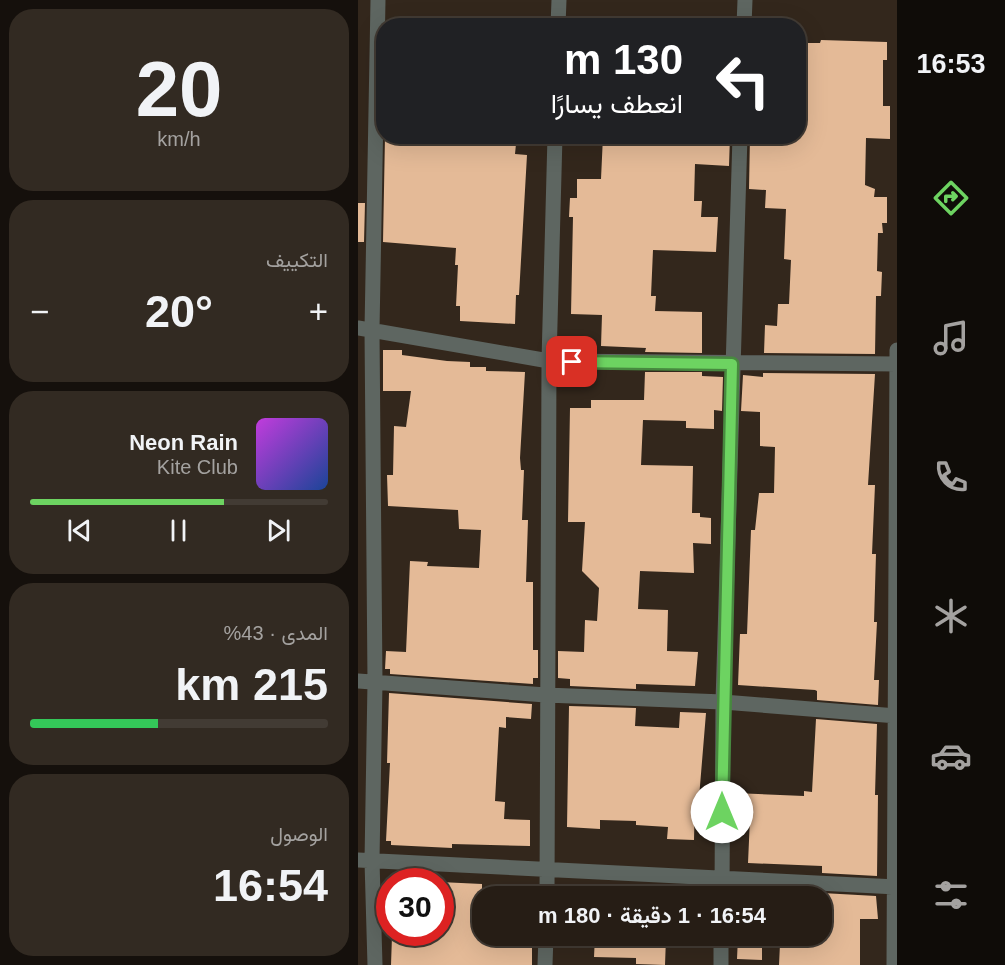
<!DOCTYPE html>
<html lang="ar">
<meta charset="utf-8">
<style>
body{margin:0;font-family:Arial,Vazirmatn,sans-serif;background:#322a22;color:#f1f3f6;direction:rtl;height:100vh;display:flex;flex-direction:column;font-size:22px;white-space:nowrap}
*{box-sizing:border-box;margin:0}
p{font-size:20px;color:#a4a2a0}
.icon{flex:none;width:33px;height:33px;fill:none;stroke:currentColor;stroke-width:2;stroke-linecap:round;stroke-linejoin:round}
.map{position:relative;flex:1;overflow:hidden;direction:ltr}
.side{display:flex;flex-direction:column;gap:9px;padding:9px;background:#15100c;width:358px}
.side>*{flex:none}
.banner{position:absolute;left:18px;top:18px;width:430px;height:126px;border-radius:24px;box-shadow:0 6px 24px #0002,0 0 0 2px #423b34;direction:rtl;background:#202124;color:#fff;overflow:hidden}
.speed{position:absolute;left:18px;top:868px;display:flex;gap:12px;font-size:30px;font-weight:700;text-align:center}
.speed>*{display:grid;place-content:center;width:78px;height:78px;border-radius:50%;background:#261d15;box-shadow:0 6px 24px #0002,0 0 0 2px #423b34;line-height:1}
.speed .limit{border:9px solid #d22;background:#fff;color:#111}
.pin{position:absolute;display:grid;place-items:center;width:51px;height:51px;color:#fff;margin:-26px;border-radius:12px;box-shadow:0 3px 9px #0006}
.me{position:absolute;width:66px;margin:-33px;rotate:0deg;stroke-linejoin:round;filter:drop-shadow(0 0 4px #0008)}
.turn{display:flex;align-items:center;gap:21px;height:126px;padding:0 24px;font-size:27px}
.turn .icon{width:78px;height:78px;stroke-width:2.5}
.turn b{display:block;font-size:42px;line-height:51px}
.big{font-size:45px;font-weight:600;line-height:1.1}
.side .tile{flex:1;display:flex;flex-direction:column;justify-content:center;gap:9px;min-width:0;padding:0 21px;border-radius:24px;background:#322a22}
.side .dial{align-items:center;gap:0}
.dial b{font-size:78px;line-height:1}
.song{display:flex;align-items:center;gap:18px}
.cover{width:72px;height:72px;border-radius:9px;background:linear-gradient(135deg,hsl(290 70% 55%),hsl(220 70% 35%))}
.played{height:6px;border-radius:3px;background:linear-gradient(90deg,#6dd361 65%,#423b34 65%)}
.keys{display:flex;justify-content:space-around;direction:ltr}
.heat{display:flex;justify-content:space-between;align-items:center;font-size:33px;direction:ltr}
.charge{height:9px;border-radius:4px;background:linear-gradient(90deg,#34c759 43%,#423b34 0)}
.trip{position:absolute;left:114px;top:886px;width:360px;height:60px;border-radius:24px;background:#261d15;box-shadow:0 6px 24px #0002,0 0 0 2px #423b34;font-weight:600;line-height:60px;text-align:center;direction:rtl}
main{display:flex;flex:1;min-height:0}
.menu{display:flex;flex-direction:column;width:108px;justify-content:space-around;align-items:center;background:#0f0c08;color:#a4a2a0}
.menu .icon{width:42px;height:42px}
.menu .active{color:#6dd361}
.menu b{font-size:27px;color:#f1f3f6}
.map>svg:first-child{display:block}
.building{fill:#e4ba97}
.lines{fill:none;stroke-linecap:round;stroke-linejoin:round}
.minor{stroke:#5e6661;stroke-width:15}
.route-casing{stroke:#47893f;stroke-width:15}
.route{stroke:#6dd361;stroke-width:10}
</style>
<main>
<nav class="menu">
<b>16:53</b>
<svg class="icon active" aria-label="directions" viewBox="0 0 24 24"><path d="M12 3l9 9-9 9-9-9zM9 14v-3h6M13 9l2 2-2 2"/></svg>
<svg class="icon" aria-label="music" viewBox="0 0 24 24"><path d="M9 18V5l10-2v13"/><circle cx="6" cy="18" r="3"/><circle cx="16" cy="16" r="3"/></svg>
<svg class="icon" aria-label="phone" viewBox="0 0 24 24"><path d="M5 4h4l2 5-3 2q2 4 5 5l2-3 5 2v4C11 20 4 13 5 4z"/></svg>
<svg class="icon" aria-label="climate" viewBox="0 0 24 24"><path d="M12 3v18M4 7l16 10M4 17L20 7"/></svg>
<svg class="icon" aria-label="car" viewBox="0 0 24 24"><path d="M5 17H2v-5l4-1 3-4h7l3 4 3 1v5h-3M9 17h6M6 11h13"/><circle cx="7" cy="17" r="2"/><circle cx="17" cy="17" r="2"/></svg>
<svg class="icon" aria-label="filters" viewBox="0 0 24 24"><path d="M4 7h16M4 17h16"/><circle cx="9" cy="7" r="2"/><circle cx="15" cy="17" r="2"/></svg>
</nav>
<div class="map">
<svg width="539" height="965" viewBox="0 0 539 965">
<rect width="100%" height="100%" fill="#33271c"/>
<path class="building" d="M463,40L529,42V60H525V106H532V139L508,138L507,185L517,189L516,197H529V223H524L525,233H520L519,271L524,272L523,296H518L517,354L406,353L407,325L419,326L420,304H431L433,260L426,259L428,209L407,208L408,190L391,189L392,136H441V43H462Z
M27,136H117V141L158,144L157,154L169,155L161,295H158L157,324L102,321V306H98L100,265H97L98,248L25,242Z
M245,136H372L371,166L337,164L336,201H344L343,217H360L358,252L295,250L293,296H298L297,311L344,312V353L287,352L288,348L243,346L244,315L213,314L215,217H211L212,198H219V179H243Z
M0,203H7L6,242H0Z
M25,350H44V355L89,361L112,362V367H128V371L167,372L162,458L163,470H166L164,520H170L168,582H175V650H180V678H175V684L32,674V669H27L28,651L48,652L52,561L70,562L69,566L121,568L123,530L101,529L100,510L30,506L29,475H35L36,426L48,427L53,391H25Z
M287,372H344V376L365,377L364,411L356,410V429L328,428V421L285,420L283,465L335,466L334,513H342V517L353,518V544L335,543L336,573L282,571L280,609L310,610L309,651L340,652L337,686L278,684V689L212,686V679L200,678V651L226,652L227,620L239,621L241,588L224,571L227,522H210L212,408H233V400H286Z
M405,373L517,374L510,485H517L514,554H518L516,622H519L516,680H521L520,705L459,700V691L457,690L380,685L382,634H389L393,530H397L401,493H416L417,447L402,446V412L383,411L385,375L405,377Z
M31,693L174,704L173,719L148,717V728L141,727L137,801L147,802L146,819L172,820V846L94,844V848L33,845V841H28L32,763H29Z
M211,706L278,708L277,726L321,728L322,712L348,713L341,798L337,797L336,840L309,839L310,827L278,825V821L242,820V829L209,827Z
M458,719L519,724L517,795H520L519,876L464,873V866L390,863L392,818H375L376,793L446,796V791L454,792Z
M82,882L124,884V936H166V940H174V965H33L34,936L82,933Z
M464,893L518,896L520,919H502V965H421L422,944L447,945V936H464Z
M237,936L308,938L307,965L278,964V958L236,957Z
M380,936H404V960L379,959Z"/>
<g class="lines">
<path class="minor" d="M200,26L201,0
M386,26L387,0
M0,328L191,361L539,364
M0,681L188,695L365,702L539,716
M0,860L539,887
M189,897L191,361L197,136
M364,897L365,702L382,136
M17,965L14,861L17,682L14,330L20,0
M187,965L188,936
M363,965V936
M536,965L539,350"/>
</g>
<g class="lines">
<g class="route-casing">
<path id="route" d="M214,362L374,364L364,812"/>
</g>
<use href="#route" class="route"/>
</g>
</svg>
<div class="speed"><div class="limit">30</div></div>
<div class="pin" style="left:214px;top:362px;background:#d93025"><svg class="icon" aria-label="arrive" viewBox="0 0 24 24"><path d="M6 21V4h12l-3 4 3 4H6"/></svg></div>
<svg class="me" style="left:364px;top:812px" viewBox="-20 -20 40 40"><circle r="19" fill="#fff"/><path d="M0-13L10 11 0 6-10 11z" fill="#6dd361"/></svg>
<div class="trip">16:54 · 1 دقيقة · 180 m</div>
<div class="banner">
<div class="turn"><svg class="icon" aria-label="left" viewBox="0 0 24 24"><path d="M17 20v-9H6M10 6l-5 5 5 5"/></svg><div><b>130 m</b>انعطف يسارًا</div></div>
</div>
</div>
<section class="side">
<div class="tile dial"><b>20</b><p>km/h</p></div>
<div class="tile"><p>التكييف</p>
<div class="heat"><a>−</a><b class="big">20°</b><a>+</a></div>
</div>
<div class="tile">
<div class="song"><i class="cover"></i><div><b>Neon Rain</b><p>Kite Club</p></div></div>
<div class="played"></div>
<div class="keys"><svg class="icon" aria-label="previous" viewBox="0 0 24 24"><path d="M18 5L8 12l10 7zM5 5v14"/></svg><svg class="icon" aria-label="pause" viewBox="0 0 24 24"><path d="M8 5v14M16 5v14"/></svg><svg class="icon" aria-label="next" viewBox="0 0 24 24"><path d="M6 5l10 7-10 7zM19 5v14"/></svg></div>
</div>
<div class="tile"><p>المدى · 43%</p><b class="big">215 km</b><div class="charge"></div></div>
<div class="tile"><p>الوصول</p><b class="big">16:54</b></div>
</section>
</main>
